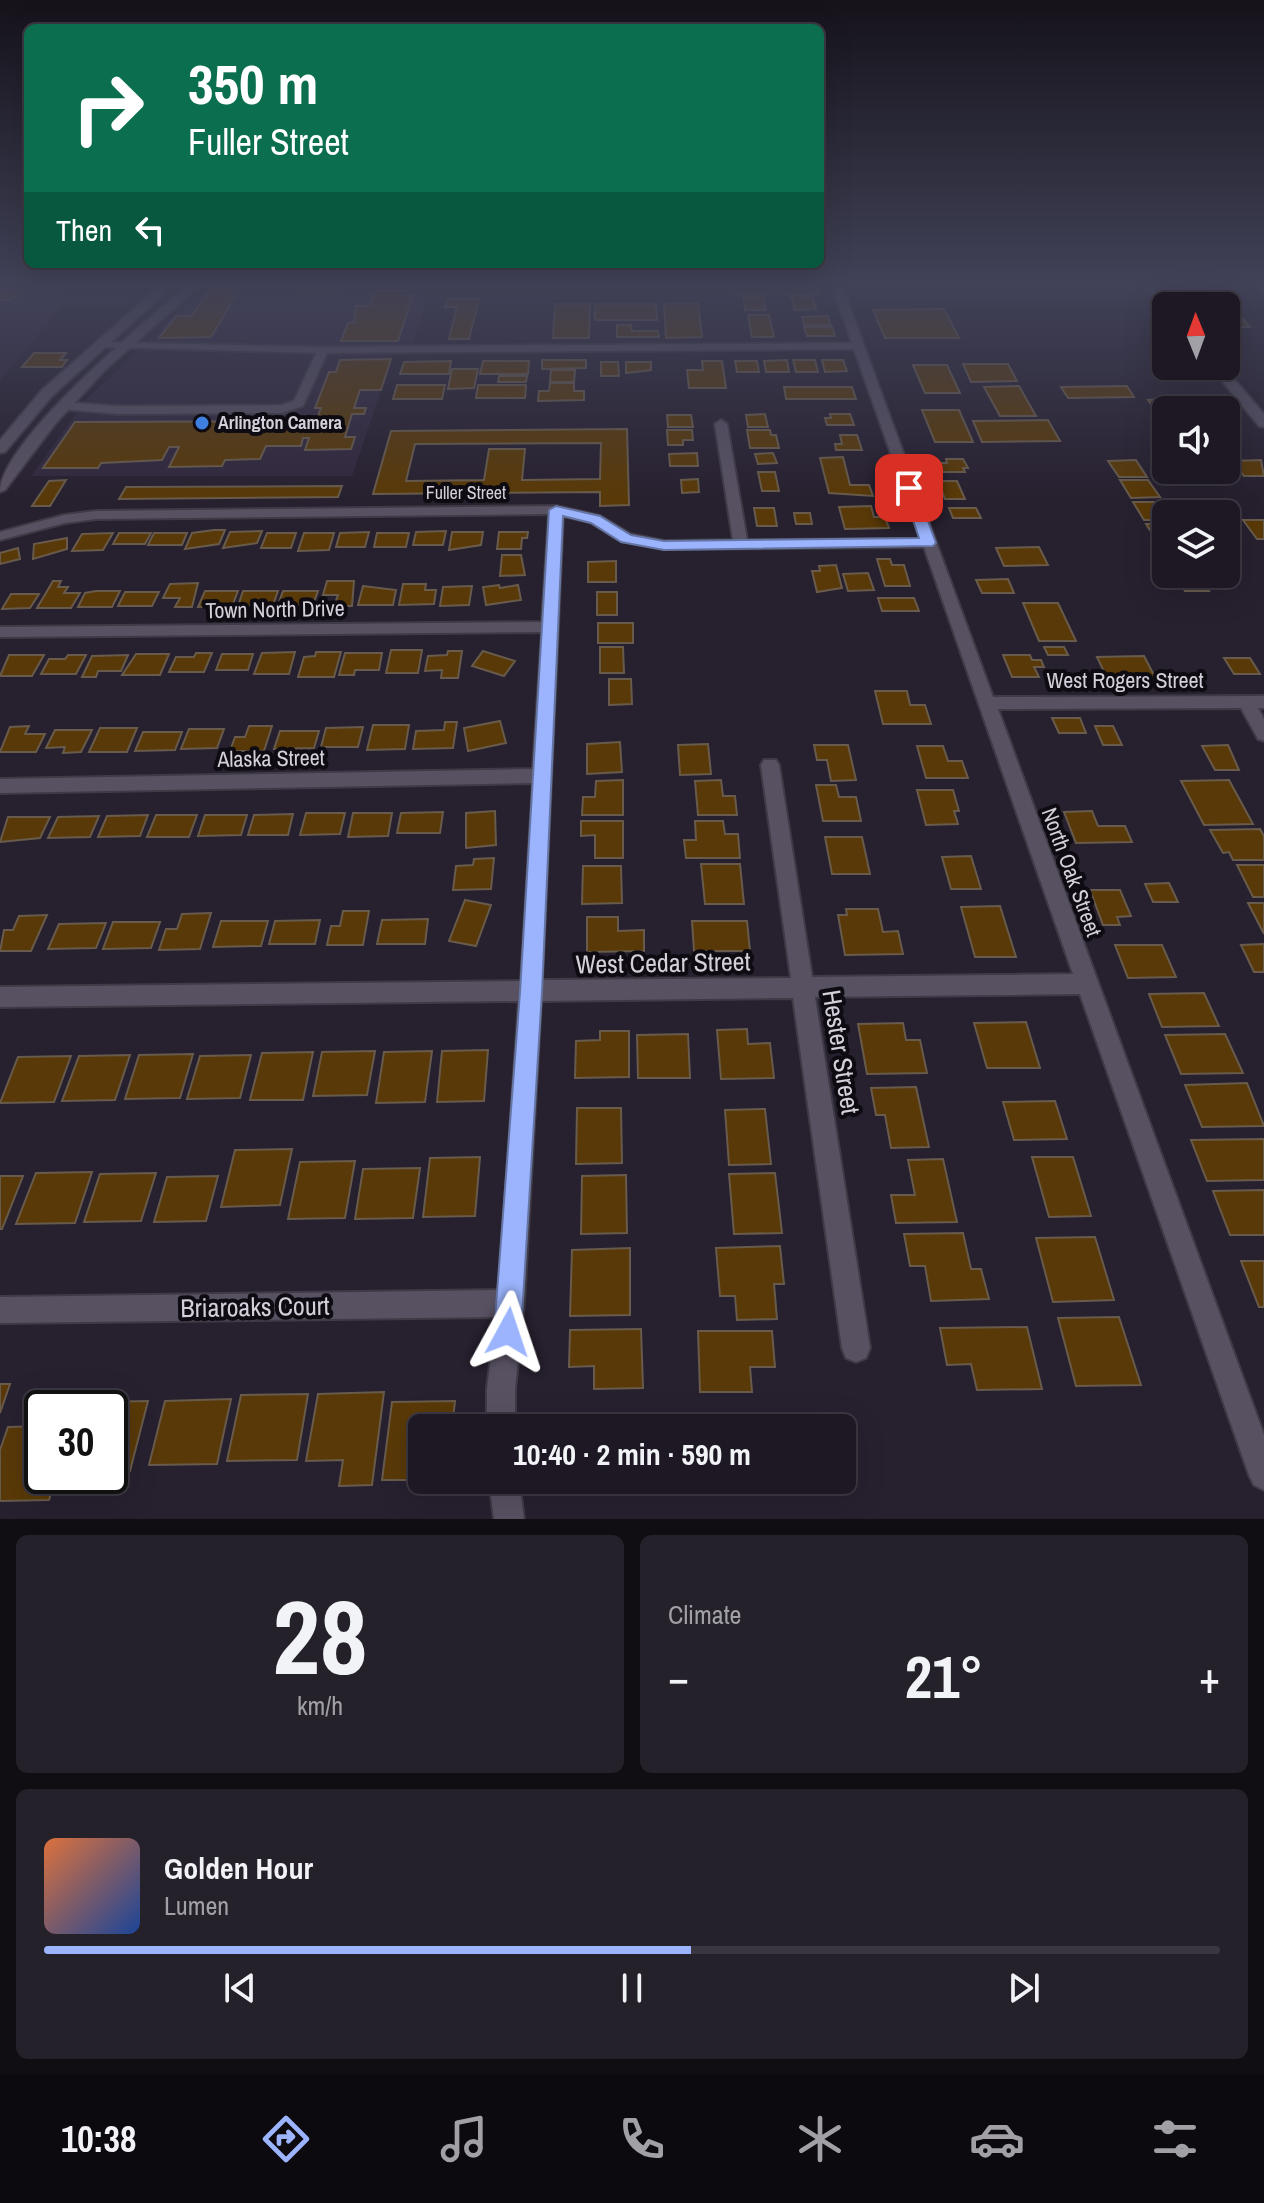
<!DOCTYPE html>
<meta charset="utf-8">
<style>
body{margin:0;font-family:"Archivo Narrow",sans-serif;background:#25212b;color:#f1f3f6;height:100vh;display:flex;flex-direction:column;font-size:30px;white-space:nowrap}
*{box-sizing:border-box;margin:0}
p{font-size:26px;color:#a0a0a6}
.icon{flex:none;width:44px;height:44px;fill:none;stroke:currentColor;stroke-width:2;stroke-linecap:round;stroke-linejoin:round}
.map{position:relative;height:1519px;overflow:hidden}
.details{display:flex;flex-direction:column;gap:16px;padding:16px;background:#100d13;flex:1}
.details>*{flex:none}
.hud{position:absolute;left:24px;top:24px;width:800px;height:244px;border-radius:12px;box-shadow:0 8px 32px #0002,0 0 0 2px #3b3741;background:#0b6e4f;color:#fff;overflow:hidden}
.needle{width:52px;rotate:359deg}
.controls{position:absolute;left:1152px;top:292px;display:grid;gap:16px}
.controls a{display:grid;place-items:center;width:88px;height:88px;border-radius:12px;background:#1d1823;box-shadow:0 8px 32px #0002,0 0 0 2px #3b3741;font-size:40px}
.speed{position:absolute;left:24px;top:1390px;display:flex;gap:16px;font-size:40px;font-weight:700;text-align:center}
.speed>*{display:grid;place-content:center;width:104px;height:104px;border-radius:50%;background:#1d1823;box-shadow:0 8px 32px #0002,0 0 0 2px #3b3741;line-height:1}
.speed .limit{border:4px solid #111;border-radius:12px;background:#fff;color:#111}
.pin{position:absolute;display:grid;place-items:center;width:68px;height:68px;color:#fff;margin:-34px;border-radius:16px;box-shadow:0 4px 12px #0006}
.me{position:absolute;width:88px;margin:-44px;rotate:5deg;stroke-linejoin:round;filter:drop-shadow(0 0 6px #0008)}
.turn{display:flex;align-items:center;gap:28px;height:168px;padding:0 32px;font-size:36px}
.turn .icon{width:104px;height:104px;stroke-width:2.5}
.turn b{display:block;font-size:56px;line-height:68px}
.then{display:flex;align-items:center;height:76px;padding:0 32px;background:#0003;gap:16px;font-size:30px}
.big{font-size:60px;font-weight:700;line-height:1.1}
.details .tile{flex:1;display:flex;flex-direction:column;justify-content:center;gap:12px;min-width:0;padding:0 28px;border-radius:12px;background:#25212b}
.details .dial{align-items:center;gap:0}
.dial b{font-size:104px;line-height:1}
.song{display:flex;align-items:center;gap:24px}
.cover{width:96px;height:96px;border-radius:12px;background:linear-gradient(135deg,hsl(20 70% 55%),hsl(220 70% 35%))}
.played{height:8px;border-radius:4px;background:linear-gradient(90deg,#9bb4fd 55%,#3b3741 55%)}
.keys{display:flex;justify-content:space-around;direction:ltr}
.heat{display:flex;justify-content:space-between;align-items:center;font-size:44px;direction:ltr}
.details .tiles{flex:1;display:grid;gap:16px;grid-template-columns:1fr 1fr}
.tile:last-child{grid-column:span 2}
.trip{position:absolute;left:408px;top:1414px;width:448px;height:80px;border-radius:12px;background:#1d1823;box-shadow:0 8px 32px #0002,0 0 0 2px #3b3741;font-weight:700;line-height:80px;text-align:center}
.tab-bar{display:flex;height:128px;justify-content:space-around;align-items:center;background:#0c0a0e;color:#a0a0a6}
.tab-bar .icon{width:56px;height:56px}
.tab-bar .current{color:#9bb4fd}
.tab-bar b{font-size:36px;color:#f1f3f6}
.map>svg:first-child{display:block}
.built{fill:#31283d}
.building{fill:#593907;stroke:#685b4b;stroke-width:2;fill-rule:evenodd}
.lines{fill:none;stroke-linecap:round;stroke-linejoin:round}
.minor-casing{stroke:#3f3a46;stroke-width:4}
.secondary-casing{stroke:#3f3a46;stroke-width:4}
.minor{fill:#585162;fill-rule:evenodd}
.secondary{fill:#585162;fill-rule:evenodd}
.route{fill:#9bb4fd;stroke:#6575a4;stroke-width:2}
.shop-dot{fill:#3f7fe0;stroke:#0e0c12;stroke-width:3}
.labels{text-anchor:middle;stroke-width:8;stroke-linejoin:round;paint-order:stroke}
.far-poi-label{font-size:18px;font-weight:bold;fill:#d4d0db;stroke:#0e0c12;text-anchor:start}
.far-street-label{font-size:18px;fill:#d4d0db;stroke:#0e0c12}
.street-label{font-size:22px;fill:#d4d0db;stroke:#0e0c12}
.near-street-label{font-size:26px;fill:#d4d0db;stroke:#0e0c12}
</style>
<div class="map">
<svg width="1264" height="1519" viewBox="0 0 1264 1519">
<rect width="100%" height="100%" fill="#27202f"/>
<path class="built" d="M0,286H151L130,305H63L0,380Z
M215,286H431L412,346H396L352,476H31L86,400L175,315Z"/>
<path class="building" d="M301,286H339L337,290H299Z
M213,287H241L211,337L159,338L176,316H191Z
M730,287H817L820,294H731Z
M0,290H21L11,300H0Z
M376,290H408L406,295H413L398,341H341L348,323H354L356,306H369Z
M743,296H763L766,310H745Z
M791,296H812L816,309L795,310Z
M1199,296L1219,297L1222,301H1215L1219,306H1198L1194,300H1202Z
M447,299H479L469,339H449L457,307H445Z
M698,303L702,337L666,338L664,304Z
M555,304H590L589,338H553Z
M595,304H656L657,320H595Z
M944,309L959,338H885L873,310Z
M748,315H769L774,337H752Z
M828,316L831,325H804L802,317Z
M1226,319H1243L1250,327H1233L1238,332H1226Z
M617,325H631L632,331H658L659,337H617Z
M804,327H832L835,336H807Z
M34,353H66L60,360H67L62,367H22Z
M391,359L381,390H360L354,408H366L364,414H352L345,437H355L351,449L305,450L309,438H303L301,446H266L260,459L225,460L222,466L169,467L179,447H169L162,460L101,463L98,468H43L75,422L316,421L321,408H315L329,372H336L340,360Z
M542,360H586V368L542,369Z
M787,360L789,372H766L764,361Z
M793,360H815L818,372H796Z
M822,360H843L847,371L825,372Z
M451,361L449,374H400L404,362Z
M483,361H529L528,374H480Z
M702,361H722L726,388H689L687,370H703Z
M735,361H757L759,372H737Z
M601,362H618L619,376H601Z
M626,362H651V370L626,373Z
M963,364H1008L1017,381L971,382Z
M913,365H947L960,393H925Z
M452,369H478L474,388L448,389Z
M551,370H575L574,382H550Z
M499,376H527L526,382H498Z
M550,383H574V391H584V400L538,401L539,391H549Z
M397,385H445L442,399H393Z
M478,385H526L525,398H476Z
M1019,386L1036,416H1000L984,387Z
M1127,386L1134,397L1068,398L1061,387Z
M784,387H852L856,399H786Z
M1164,396L1217,399L1226,410H1156L1148,400L1166,399Z
M922,410H959L973,442H935Z
M765,414L768,427H748L746,415Z
M830,414H850L854,425H827L825,418H831Z
M667,415H691L693,427H668Z
M1048,420L1060,441L982,442L973,421Z
M627,429L629,505L600,506V492L373,494L391,431ZM601,443L600,479L522,480L525,449H489L484,480L406,481L415,444Z
M667,430H692L693,440H683V445H668Z
M747,430H770L771,435H776L779,448H750Z
M840,435H857L862,450H836L835,444H842Z
M697,453L698,466H670L669,454Z
M773,453L777,463L758,464L755,454Z
M843,457L850,485H869L873,496L829,493L820,458Z
M946,459H963L968,468H963L965,472H936L933,463H947Z
M1136,460L1147,477H1119L1108,461Z
M1226,460L1239,476L1211,477L1205,470H1226Z
M1261,460L1264,476H1244L1232,461Z
M758,472H775L779,491H762Z
M698,479L699,492L682,493L681,480Z
M66,480L50,506H32L49,481Z
M1120,480H1148L1160,497L1131,498Z
M938,481H957L965,499H945Z
M342,486L338,497L119,499L126,487Z
M1133,502H1161L1169,514L1166,520H1144Z
M871,506L874,517H885L889,528L845,529L839,507Z
M754,508H774L777,526H757Z
M949,508H976L981,518H953Z
M794,513H810L812,524H796Z
M1243,520H1264V539H1257Z
M1146,524H1166V544H1159Z
M214,530H225L219,544L185,549L192,533Z
M262,531L257,543L223,548L230,532Z
M446,531L443,545H413L416,532Z
M369,532L365,547H336L340,533Z
M452,532H483L481,545L449,550Z
M499,532H528L527,538H522L521,549H497Z
M113,533L103,550L72,551L82,534Z
M119,533H151L145,544H113Z
M154,533H187L182,545H148Z
M267,533H296L291,548H261Z
M304,533H334L329,550L298,551Z
M377,533H409L406,547H374Z
M67,538V549L33,559L34,544Z
M1039,547L1048,565L1004,566L996,548Z
M18,548L20,559L0,564V553Z
M502,555H521L525,575L500,576Z
M877,559H890L892,565H904L910,586H885Z
M616,561V582H588V562Z
M836,565L842,588L817,592L812,571H820L819,566Z
M868,573L874,590L848,591L843,574Z
M1174,574H1198L1209,591H1185Z
M1008,579L1014,593H982L976,580Z
M53,581H61L58,587H68L64,593H80L71,608H37Z
M327,581H354L352,606H334L338,595H323Z
M198,583L192,607H175L180,598H163L170,584Z
M403,584H426L425,590H436L434,604L399,605Z
M499,585L500,588L518,585L521,600L486,605L483,587Z
M363,586L396,590L393,605H358Z
M472,586L469,605L440,606L443,587Z
M96,591H120L112,607H78L85,593Z
M205,591H238L232,606L198,607Z
M243,591H278L273,605L238,606Z
M283,591H318L313,605H278Z
M125,592H159L152,606H118Z
M597,592H617V615H597Z
M11,594H39L30,608L2,609Z
M878,598H914L919,611H882Z
M1023,603H1058L1076,641H1039Z
M598,623H633V643H598Z
M600,647H623L624,673H600Z
M1044,647H1064L1068,655H1048Z
M391,650H422L418,673H386Z
M448,651H462L458,678H441L442,670L425,671L428,656L447,655Z
M483,651L515,661L504,676L472,666Z
M295,652L289,674H254L262,653Z
M316,652H341L334,677H298L304,657L315,656Z
M196,653H212L204,672H169L176,657H194Z
M345,653H382L379,670H355L354,675H339Z
M136,654H169L160,675H122Z
M222,654H253L248,670H216Z
M9,655H44L32,676H0Z
M68,655H86L76,674H41L49,659H65Z
M128,655L121,671H98L96,677H82L92,656Z
M1003,655H1030L1032,660H1041L1044,667H1034L1039,677H1012Z
M1144,656L1156,679L1108,680L1097,657Z
M1224,658H1250L1260,674H1234Z
M609,679H631L632,704L609,705Z
M875,691H907L910,705H925L931,724H883Z
M1052,718H1080L1086,733H1059Z
M500,721L506,743L468,751L464,728Z
M445,722H457L453,748L413,749L416,731L444,730Z
M373,725H409L405,749L367,750Z
M29,726L25,734H45L36,752H0L10,727Z
M249,726H272L264,751H230L235,737H245Z
M1095,726H1113L1122,745H1103Z
M363,727L358,747H321L326,728Z
M100,728H137L127,752H89Z
M189,729H224L217,748L181,749Z
M55,730H92L81,752L63,753L65,747L46,748Z
M280,731H319L314,748L274,749Z
M143,732H182L175,750L135,751Z
M620,742L622,772L587,774V744Z
M708,744L711,774L680,775L678,745Z
M814,745H848L856,780L831,781L827,760H817Z
M1228,745L1239,770H1215L1202,746Z
M917,746H943L948,761H962L968,778H926Z
M623,780V815H582L583,797H595L596,781Z
M721,780L723,796H735L737,815H698L695,781Z
M1229,780L1253,824L1204,825L1181,781Z
M816,785H836L839,797H856L861,821H823Z
M917,790H953L959,811H954L958,824L926,825Z
M495,811L496,845L466,848V813Z
M1092,811L1098,826H1125L1132,842L1076,843L1064,812Z
M443,812L440,833H397L401,813Z
M306,813H345L340,834L300,835Z
M353,813H392L388,836L348,837Z
M293,814L288,835H248L254,815Z
M148,815L140,836L98,837L107,816Z
M156,815H197L189,837H147Z
M205,815H247L241,835L198,836Z
M99,816L90,837L48,838L58,817Z
M8,817H50L40,838L0,842Z
M581,821H623V858H595V835L581,836Z
M695,821H723L725,834H738L740,858H686L684,840H696Z
M1260,829L1264,836V860H1233L1229,852L1223,853L1210,830Z
M825,837H862L870,874H832Z
M971,856L981,889H951L942,857Z
M494,858L491,889L453,890L456,866L473,865L474,859Z
M701,864H740L744,904H705Z
M1237,865H1264V897H1253Z
M583,866H621L622,903L582,904Z
M1169,883L1178,902H1153L1145,884Z
M1090,890H1120L1131,916L1117,917L1120,925H1103Z
M465,900L491,905L476,946L449,941Z
M1248,903H1264V934Z
M1000,906L1016,957H975L961,907Z
M846,909H878L883,932L898,931L903,954L845,955L838,915H847Z
M343,911H369L363,945H327L331,926H340Z
M211,913L200,949L159,950L166,929H177L182,914Z
M47,915L31,951H0L4,930H13L19,916Z
M587,917H618V931L644,930V951L587,952Z
M428,919L425,944H377L382,920Z
M320,920L315,944H269L275,921Z
M221,921H268L261,946L213,947Z
M692,921H747L750,951H694Z
M113,922H160L151,948L103,949Z
M106,923L96,948L48,949L59,924Z
M1264,944V972H1254L1241,945Z
M1115,945H1162L1176,977L1128,978Z
M1204,993L1219,1026L1162,1027L1149,994Z
M1026,1022L1040,1068H987L974,1023Z
M903,1023L906,1040H920L927,1073L867,1074L858,1024Z
M747,1029L748,1044L770,1043L774,1078L721,1079L717,1030Z
M600,1031H629V1077L575,1078L576,1041L600,1040Z
M688,1034L690,1078H638L637,1035Z
M1225,1034L1243,1073L1181,1074L1165,1035Z
M488,1050L484,1101L437,1102L442,1051Z
M375,1051L367,1095L313,1096L322,1052Z
M432,1051L425,1102L376,1103L384,1052Z
M313,1052L303,1100H250L262,1053Z
M193,1054L180,1098L125,1099L139,1055Z
M130,1055L115,1100L62,1101L79,1056Z
M251,1055L240,1098L187,1099L200,1056Z
M71,1056L54,1102L0,1103L18,1057Z
M1247,1083L1264,1126L1202,1127L1185,1085Z
M916,1087L929,1147L891,1148L885,1115H876L871,1088Z
M1055,1101L1067,1139L1014,1140L1003,1102Z
M577,1108H621L622,1163L576,1164Z
M765,1109L771,1164L729,1165L725,1110Z
M1264,1139V1180L1207,1181L1191,1140Z
M292,1149L280,1205L221,1207L235,1150Z
M480,1157L475,1216L423,1217L430,1158Z
M1032,1157H1073L1091,1216L1049,1217Z
M943,1159L957,1222L896,1223L891,1195H915L908,1160Z
M355,1161L345,1218L288,1219L300,1162Z
M420,1168L413,1218L355,1219L363,1169Z
M92,1172L75,1223L16,1224L36,1173Z
M156,1173L141,1221L84,1222L100,1174Z
M775,1173L782,1233L734,1234L729,1174Z
M626,1175L627,1233L581,1234L582,1176Z
M0,1176H23L2,1229H0Z
M218,1176L206,1221L154,1222L167,1177Z
M1264,1190V1235H1230L1213,1191Z
M963,1233L971,1269H981L989,1299L931,1301L925,1266H910L904,1234Z
M1095,1237L1114,1300L1053,1302L1036,1238Z
M780,1246L784,1284H774L777,1319L737,1320L735,1296H720L716,1248Z
M630,1248V1315L570,1316L572,1250Z
M1241,1261H1264V1307H1259Z
M1119,1317L1141,1385L1076,1386L1058,1318Z
M1027,1327L1042,1389L977,1390L971,1364L947,1365L940,1328Z
M641,1329L643,1388L594,1389V1366L569,1367L570,1330Z
M698,1331H772L775,1367H750L752,1392H700Z
M0,1384H10L0,1413Z
M384,1392L372,1485L339,1486L343,1460L306,1461L318,1394Z
M308,1394L297,1460L227,1461L241,1395Z
M231,1399L217,1464L149,1465L165,1401Z
M148,1401L130,1471H110V1408H99L101,1402Z
M455,1401L452,1428H422V1480H382L392,1402Z
M42,1426V1476H56L49,1500L0,1501V1450L8,1427Z"/>
<g class="lines">
<g class="minor-casing">
<path id="minor" d="M832,286H842L993,697L1264,696V708H1258L1264,719V741L1258,739L1241,708L998,709L1264,1435V1490L1254,1485L1249,1475L1080,994L815,997L870,1348L866,1358L856,1362L846,1358L842,1348L793,998L541,1001L524,1303L515,1389V1428H487V1389L496,1317L0,1323V1297L499,1290L519,1001L0,1007V987L521,981L533,783L0,793V779L533,769L542,632L0,637V627L542,622L549,514L96,519L65,523L0,540V532L64,515L96,511L556,506L600,516L630,534L664,541L733,540L715,424L721,420L727,424L747,540L921,539L854,349L327,353L303,406L282,413L119,414L59,409L57,406L63,402L119,406L281,405L294,401L316,353L102,347L98,346V342L323,347L852,343ZM563,516L590,522L621,541L664,549L924,547L1073,974L812,977L779,765L776,760H764L761,765L791,978L542,980Z
M489,1480H519L524,1519H494Z"/>
</g>
<g class="secondary-casing">
<path id="secondary" d="M160,286H172L52,396L5,452L0,453V440L42,390Z
M187,286H199L105,370L55,424L5,490L0,492C0,442 146,321 187,286Z
M1142,286H1153L1171,306H1166V312Z
M1210,366H1223L1264,414V427L1259,426Z"/>
</g>
<use href="#minor" class="minor"/>
<use href="#secondary" class="secondary"/>
</g>
<linearGradient id="sky" x2="0" y2="1"><stop stop-color="#15121a"/><stop offset="0.57" stop-color="#414258"/><stop offset="1" stop-color="#414258" stop-opacity="0"/></linearGradient>
<rect width="1264" height="498" fill="url(#sky)"/>
<path class="route" d="M909,483L916,488L936,543L933,546L664,550L621,542L591,523L563,516L542,992L521,1332L517,1342L508,1346L498,1342L494,1332L520,992L549,510L556,506L600,516L631,535L664,541L919,538L902,488Z"/>
<circle class="shop-dot" cx="202" cy="423" r="8"/>
<g class="labels">
<g class="far-poi-label">
<text x="218" y="429">Arlington Camera</text>
</g>
<g class="far-street-label">
<text x="466" y="499">Fuller Street</text>
</g>
<g class="street-label">
<text transform="translate(275 609) rotate(-1)" y="8">Town North Drive</text>
<text x="1125" y="688">West Rogers Street</text>
<text transform="translate(271 758) rotate(-1)" y="8">Alaska Street</text>
<text transform="translate(1072 872) rotate(70)" y="8">North Oak Street</text>
</g>
<g class="near-street-label">
<text transform="translate(663 963) rotate(-1)" y="9">West Cedar Street</text>
<text transform="translate(841 1052) rotate(81)" y="9">Hester Street</text>
<text transform="translate(255 1307) rotate(-1)" y="9">Briaroaks Court</text>
</g>
</g>
</svg>
<div class="controls">
<a><svg class="needle" viewBox="-14 -14 28 28"><path d="M0-13l5 13h-10z" fill="#e53935"/><path d="M0 13l5-13h-10z" fill="#a0a0a6"/></svg></a>
<a><svg class="icon" aria-label="sound" viewBox="0 0 24 24"><path d="M4 9h4l5-4v14l-5-4H4zM17 9q2 3 0 6"/></svg></a>
<a><svg class="icon" aria-label="layers" viewBox="0 0 24 24"><path d="M12 4l9 5-9 5-9-5zM3 14l9 5 9-5"/></svg></a>
</div>
<div class="speed"><div class="limit">30</div></div>
<div class="pin" style="left:909px;top:488px;background:#d93025"><svg class="icon" aria-label="arrive" viewBox="0 0 24 24"><path d="M6 21V4h12l-3 4 3 4H6"/></svg></div>
<svg class="me" style="left:508px;top:1332px" viewBox="-20 -20 40 40"><path d="M0-17L14 15 0 8-14 15z" fill="#9bb4fd" stroke="#fff" stroke-width="4"/></svg>
<div class="trip">10:40 · 2 min · 590 m</div>
<div class="hud">
<div class="turn"><svg class="icon" aria-label="right" viewBox="0 0 24 24"><path d="M7 20v-9h11M14 6l5 5-5 5"/></svg><div><b>350 m</b>Fuller Street</div></div>
<div class="then">Then<svg class="icon" aria-label="left" viewBox="0 0 24 24"><path d="M17 20v-9H6M10 6l-5 5 5 5"/></svg></div>
</div>
</div>
<section class="details">
<div class="tiles">
<div class="tile dial"><b>28</b><p>km/h</p></div>
<div class="tile"><p>Climate</p>
<div class="heat"><a>−</a><b class="big">21°</b><a>+</a></div>
</div>
<div class="tile">
<div class="song"><i class="cover"></i><div><b>Golden Hour</b><p>Lumen</p></div></div>
<div class="played"></div>
<div class="keys"><svg class="icon" aria-label="previous" viewBox="0 0 24 24"><path d="M18 5L8 12l10 7zM5 5v14"/></svg><svg class="icon" aria-label="pause" viewBox="0 0 24 24"><path d="M8 5v14M16 5v14"/></svg><svg class="icon" aria-label="next" viewBox="0 0 24 24"><path d="M6 5l10 7-10 7zM19 5v14"/></svg></div>
</div>
</div>
</section>
<nav class="tab-bar">
<b>10:38</b>
<svg class="icon current" aria-label="directions" viewBox="0 0 24 24"><path d="M12 3l9 9-9 9-9-9zM9 14v-3h6M13 9l2 2-2 2"/></svg>
<svg class="icon" aria-label="music" viewBox="0 0 24 24"><path d="M9 18V5l10-2v13"/><circle cx="6" cy="18" r="3"/><circle cx="16" cy="16" r="3"/></svg>
<svg class="icon" aria-label="phone" viewBox="0 0 24 24"><path d="M5 4h4l2 5-3 2q2 4 5 5l2-3 5 2v4C11 20 4 13 5 4z"/></svg>
<svg class="icon" aria-label="climate" viewBox="0 0 24 24"><path d="M12 3v18M4 7l16 10M4 17L20 7"/></svg>
<svg class="icon" aria-label="car" viewBox="0 0 24 24"><path d="M5 17H2v-5l4-1 3-4h7l3 4 3 1v5h-3M9 17h6M6 11h13"/><circle cx="7" cy="17" r="2"/><circle cx="17" cy="17" r="2"/></svg>
<svg class="icon" aria-label="filters" viewBox="0 0 24 24"><path d="M4 7h16M4 17h16"/><circle cx="9" cy="7" r="2"/><circle cx="15" cy="17" r="2"/></svg>
</nav>
